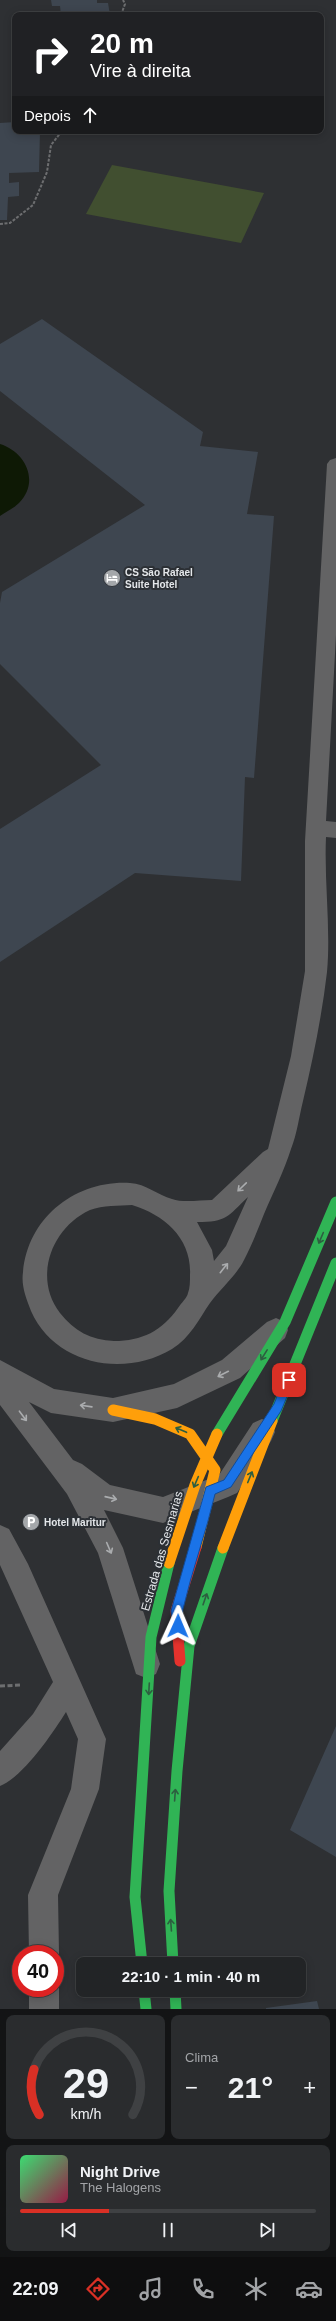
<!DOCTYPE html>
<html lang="pt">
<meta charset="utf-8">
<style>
body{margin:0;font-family:Helvetica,sans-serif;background:#2a2c2e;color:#f1f3f6;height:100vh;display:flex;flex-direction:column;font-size:15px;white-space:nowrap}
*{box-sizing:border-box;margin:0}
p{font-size:13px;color:#a2a4a7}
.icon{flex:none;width:22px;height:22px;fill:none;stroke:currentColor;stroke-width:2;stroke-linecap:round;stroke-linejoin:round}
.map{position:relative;height:2009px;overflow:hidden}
.drawer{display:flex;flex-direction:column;gap:6px;padding:6px;background:#131415;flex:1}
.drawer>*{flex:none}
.guide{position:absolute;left:12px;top:12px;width:312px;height:122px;border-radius:8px;box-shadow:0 2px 10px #0003,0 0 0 1px #3f4143;background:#202124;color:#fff;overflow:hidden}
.speed{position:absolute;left:12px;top:1945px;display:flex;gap:8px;font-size:20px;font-weight:700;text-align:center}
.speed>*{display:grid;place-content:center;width:52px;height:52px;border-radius:50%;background:#222426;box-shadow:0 2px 10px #0003,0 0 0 1px #3f4143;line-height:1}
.speed .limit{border:6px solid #d22;background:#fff;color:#111}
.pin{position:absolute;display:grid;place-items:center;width:34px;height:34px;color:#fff;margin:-17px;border-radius:8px;box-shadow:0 2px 6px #0006}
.me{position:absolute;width:44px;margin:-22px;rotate:1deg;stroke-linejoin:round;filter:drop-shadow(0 0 3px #0008)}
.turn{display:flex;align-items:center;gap:14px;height:84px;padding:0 12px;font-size:18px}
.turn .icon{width:52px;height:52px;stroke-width:2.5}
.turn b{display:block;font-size:28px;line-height:34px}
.then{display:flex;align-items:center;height:38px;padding:0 12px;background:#0003;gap:8px;font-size:15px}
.big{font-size:30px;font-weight:700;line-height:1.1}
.drawer .widget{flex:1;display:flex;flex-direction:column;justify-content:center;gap:6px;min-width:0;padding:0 14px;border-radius:8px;background:#2a2c2e}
.drawer .dial{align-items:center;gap:0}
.dial svg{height:104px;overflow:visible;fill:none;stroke:#3f4143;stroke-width:7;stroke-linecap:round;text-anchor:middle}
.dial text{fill:#f1f3f6;stroke:none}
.song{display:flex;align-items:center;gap:12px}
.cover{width:48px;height:48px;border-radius:6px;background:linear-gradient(135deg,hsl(140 70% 55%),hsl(340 70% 35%))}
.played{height:4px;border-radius:2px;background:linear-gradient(90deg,#d93025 30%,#3f4143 30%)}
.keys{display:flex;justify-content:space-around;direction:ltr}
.heat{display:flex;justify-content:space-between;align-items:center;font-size:22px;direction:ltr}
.drawer .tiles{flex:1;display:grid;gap:6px;grid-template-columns:1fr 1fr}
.widget:last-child{grid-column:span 2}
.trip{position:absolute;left:76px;top:1957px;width:230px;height:40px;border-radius:8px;background:#222426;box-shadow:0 2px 10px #0003,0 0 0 1px #3f4143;font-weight:700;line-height:40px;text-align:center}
.tab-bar{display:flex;height:64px;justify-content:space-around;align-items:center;background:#0e0e0f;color:#a2a4a7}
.tab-bar .icon{width:28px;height:28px}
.tab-bar .current{color:#d93025}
.tab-bar b{font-size:18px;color:#f1f3f6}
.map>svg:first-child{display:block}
.green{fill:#414f30}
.water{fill:#0e1905}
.building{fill:#3e4650}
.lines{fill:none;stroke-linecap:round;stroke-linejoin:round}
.path-far1{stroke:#6d6e70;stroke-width:2;stroke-dasharray:3 1.5;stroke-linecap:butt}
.path{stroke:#6d6e70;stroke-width:3;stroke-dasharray:5 2.5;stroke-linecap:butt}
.lane{fill:#636364;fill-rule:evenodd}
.street{fill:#636364;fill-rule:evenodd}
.fast{stroke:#30b455;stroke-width:11}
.slow{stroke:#ff9f0a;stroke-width:11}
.jam{stroke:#e5322d;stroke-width:11}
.oneway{stroke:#aaacae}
.oneway2{stroke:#2d5e40}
.route{fill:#1a73e8;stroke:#114b97}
.labels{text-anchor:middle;stroke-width:4;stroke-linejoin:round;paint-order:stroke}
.poi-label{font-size:10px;font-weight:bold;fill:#e4e7ea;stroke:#2c3035;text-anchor:start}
.near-street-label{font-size:12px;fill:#e4e7ea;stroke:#2c3035}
</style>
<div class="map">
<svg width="336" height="2009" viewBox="0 0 336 2009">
<rect width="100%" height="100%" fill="#2e3033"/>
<path class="green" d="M112,165L264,193L241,243L86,214Z"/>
<path class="water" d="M0,444C26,452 40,482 19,503C14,508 6,512 0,516Z"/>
<path class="building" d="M51,0H97V3H108L110,15H61L60,6H52Z
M15,122V131H40L39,172L9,173V183L19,182V196L8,197L7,220H0V123Z
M42,319L203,432L200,446L258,452L247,514L274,516L254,778L245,777L241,881L135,873L0,962V829L101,765L0,664V603L2,592L145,505L0,391V344Z
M336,1726V1857L290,1830Z
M317,2001L319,2009H266V2008Z"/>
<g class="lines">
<path class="path-far1" d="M121,15L125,4L123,0
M0,224L10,223L33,205L47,172L51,145L62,131"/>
<path class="path" d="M0,1686L22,1685"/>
<path class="lane" d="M336,458V635L326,821L336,822V838L326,837C324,882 331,929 327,972C322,1015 313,1059 303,1101C299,1117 297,1134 291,1149C284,1171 273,1193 264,1214C258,1229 252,1245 244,1260C236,1276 221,1288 210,1303C199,1319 190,1338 172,1349C124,1378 55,1365 31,1311C26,1298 21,1286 23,1272C28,1217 76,1180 130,1183C146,1184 158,1195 172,1199C183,1203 200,1200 212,1200L263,1152L268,1149L291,1056L305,971V841L327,464L330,460ZM248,1197L226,1246L214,1261L212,1250L197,1222C227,1222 227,1217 248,1197ZM132,1205C165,1215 192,1239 190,1275C190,1281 190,1288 188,1293C187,1298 181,1303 178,1308C162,1331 142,1341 114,1341C91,1340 74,1331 60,1313C33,1278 51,1228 90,1210C103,1205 119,1206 132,1205Z
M0,1525L9,1529L28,1564L106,1739L99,1789L58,1895L59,1954L55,1963V1954H29L28,1895L71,1789L78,1739L66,1712C53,1733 23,1777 0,1786V1751L33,1714L53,1682L0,1565Z
M55,1978L59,1988V2009H29V1988H55Z"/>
<path class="street" d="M276,1318L285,1322L288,1330L285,1338L240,1378L177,1408L113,1422L51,1413L29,1402L73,1460L82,1464L110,1485L163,1497L219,1475L253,1423L262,1419L271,1423L275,1432L271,1441L237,1493L228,1497L163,1523L104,1510L123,1548L160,1664L156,1674L146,1678L136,1674L98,1553L67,1494L0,1405V1360L54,1389L113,1398L174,1384L222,1360L267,1322Z"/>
<path class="fast" d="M272,1421L336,1263
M217,1434L285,1322L336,1202
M142,1964L135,1897L151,1637L169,1563
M173,1964L169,1891L177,1771L189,1646L223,1548
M144,1990L146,2009
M175,1990L176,2009"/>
<path class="slow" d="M113,1410L155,1419L190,1434L215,1470L196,1547
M223,1548L272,1421
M169,1563L195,1485L217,1434"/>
<path class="jam" d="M180,1661L176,1611L196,1547"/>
</g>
<defs><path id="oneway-shaft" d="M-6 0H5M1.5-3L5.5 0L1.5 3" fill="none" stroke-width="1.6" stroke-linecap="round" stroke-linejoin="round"/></defs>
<g class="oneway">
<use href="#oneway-shaft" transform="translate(242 1187) rotate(136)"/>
<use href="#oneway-shaft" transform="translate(224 1268) rotate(-51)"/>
<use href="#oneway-shaft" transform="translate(223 1374) rotate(153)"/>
<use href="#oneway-shaft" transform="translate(86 1406) rotate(-172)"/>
<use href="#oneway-shaft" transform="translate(23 1416) rotate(53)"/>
<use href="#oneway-shaft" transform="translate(111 1498) rotate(13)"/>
<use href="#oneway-shaft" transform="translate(109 1548) rotate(67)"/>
</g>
<g class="oneway2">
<use href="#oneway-shaft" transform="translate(321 1238) rotate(113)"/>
<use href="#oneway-shaft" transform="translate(264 1355) rotate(122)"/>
<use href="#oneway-shaft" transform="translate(181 1430) rotate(-157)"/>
<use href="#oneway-shaft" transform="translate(250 1477) rotate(-68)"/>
<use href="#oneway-shaft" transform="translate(196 1482) rotate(113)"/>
<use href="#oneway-shaft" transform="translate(205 1599) rotate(-71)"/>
<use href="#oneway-shaft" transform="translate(149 1689) rotate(93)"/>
<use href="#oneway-shaft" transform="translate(175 1795) rotate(-86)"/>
<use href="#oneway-shaft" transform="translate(171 1925) rotate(-94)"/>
</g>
<path class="route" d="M289,1375L294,1380L281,1411L231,1487L215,1494C206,1533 192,1570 183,1609C181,1616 184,1623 182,1630L178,1632L174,1630L171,1611L206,1487L224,1480L274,1404L285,1376Z"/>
<defs>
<g id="hotel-disc" transform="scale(0.9)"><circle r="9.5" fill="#a4a7aa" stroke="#2c3035"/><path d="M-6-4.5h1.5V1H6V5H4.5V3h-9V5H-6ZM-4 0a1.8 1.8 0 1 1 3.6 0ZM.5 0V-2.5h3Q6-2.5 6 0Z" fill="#fff"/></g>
<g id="parking-disc" transform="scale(0.9)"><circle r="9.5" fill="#a4a7aa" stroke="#2c3035"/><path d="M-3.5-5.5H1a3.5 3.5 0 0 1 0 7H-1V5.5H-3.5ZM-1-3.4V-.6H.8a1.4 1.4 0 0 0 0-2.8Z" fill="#fff"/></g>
</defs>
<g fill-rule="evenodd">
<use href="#hotel-disc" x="112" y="578"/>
<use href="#parking-disc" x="31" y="1522"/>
</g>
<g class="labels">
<g class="poi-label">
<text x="125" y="576">CS São Rafael<tspan x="125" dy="12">Suite Hotel</tspan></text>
<text x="44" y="1526">Hotel Maritur</text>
</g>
<g class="near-street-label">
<text transform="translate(162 1551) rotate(-74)" y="4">Estrada das Sesmarias</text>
</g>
</g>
</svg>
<div class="speed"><div class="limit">40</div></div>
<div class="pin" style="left:289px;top:1380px;background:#d93025"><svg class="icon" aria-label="arrive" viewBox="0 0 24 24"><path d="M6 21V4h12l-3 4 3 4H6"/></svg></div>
<svg class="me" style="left:178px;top:1626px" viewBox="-20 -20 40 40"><path d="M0-17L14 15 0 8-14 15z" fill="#1a73e8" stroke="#fff" stroke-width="4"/></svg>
<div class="trip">22:10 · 1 min · 40 m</div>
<div class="guide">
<div class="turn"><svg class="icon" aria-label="right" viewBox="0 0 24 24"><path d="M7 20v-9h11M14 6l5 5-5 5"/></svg><div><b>20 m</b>Vire à direita</div></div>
<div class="then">Depois<svg class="icon" aria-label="ahead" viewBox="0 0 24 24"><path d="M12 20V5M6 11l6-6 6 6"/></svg></div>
</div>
</div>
<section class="drawer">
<div class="tiles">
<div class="widget dial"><svg viewBox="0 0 100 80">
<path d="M14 69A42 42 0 1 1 86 69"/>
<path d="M14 69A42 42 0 0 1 10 34" stroke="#d93025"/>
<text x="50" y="56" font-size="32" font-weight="700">29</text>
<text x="50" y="72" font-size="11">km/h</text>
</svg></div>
<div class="widget"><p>Clima</p>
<div class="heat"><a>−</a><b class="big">21°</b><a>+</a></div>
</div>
<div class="widget">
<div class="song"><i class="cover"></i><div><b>Night Drive</b><p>The Halogens</p></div></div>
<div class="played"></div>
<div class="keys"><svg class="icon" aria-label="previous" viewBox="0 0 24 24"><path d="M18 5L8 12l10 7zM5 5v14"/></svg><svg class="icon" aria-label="pause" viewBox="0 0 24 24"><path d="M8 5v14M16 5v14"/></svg><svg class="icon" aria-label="next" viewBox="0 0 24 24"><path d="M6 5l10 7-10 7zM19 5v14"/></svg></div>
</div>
</div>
</section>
<nav class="tab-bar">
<b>22:09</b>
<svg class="icon current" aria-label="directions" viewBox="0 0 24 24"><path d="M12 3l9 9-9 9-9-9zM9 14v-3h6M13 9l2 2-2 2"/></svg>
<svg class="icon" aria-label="music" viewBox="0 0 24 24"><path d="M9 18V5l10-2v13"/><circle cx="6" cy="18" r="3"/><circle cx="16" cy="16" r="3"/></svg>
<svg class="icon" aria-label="phone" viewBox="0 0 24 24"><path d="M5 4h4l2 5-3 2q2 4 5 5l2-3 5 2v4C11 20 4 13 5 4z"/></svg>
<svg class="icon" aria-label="climate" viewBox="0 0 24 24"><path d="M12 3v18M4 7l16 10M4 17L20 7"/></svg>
<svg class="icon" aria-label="car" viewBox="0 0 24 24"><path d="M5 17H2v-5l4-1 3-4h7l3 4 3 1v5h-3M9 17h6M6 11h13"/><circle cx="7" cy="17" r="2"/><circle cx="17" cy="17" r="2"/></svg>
</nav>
